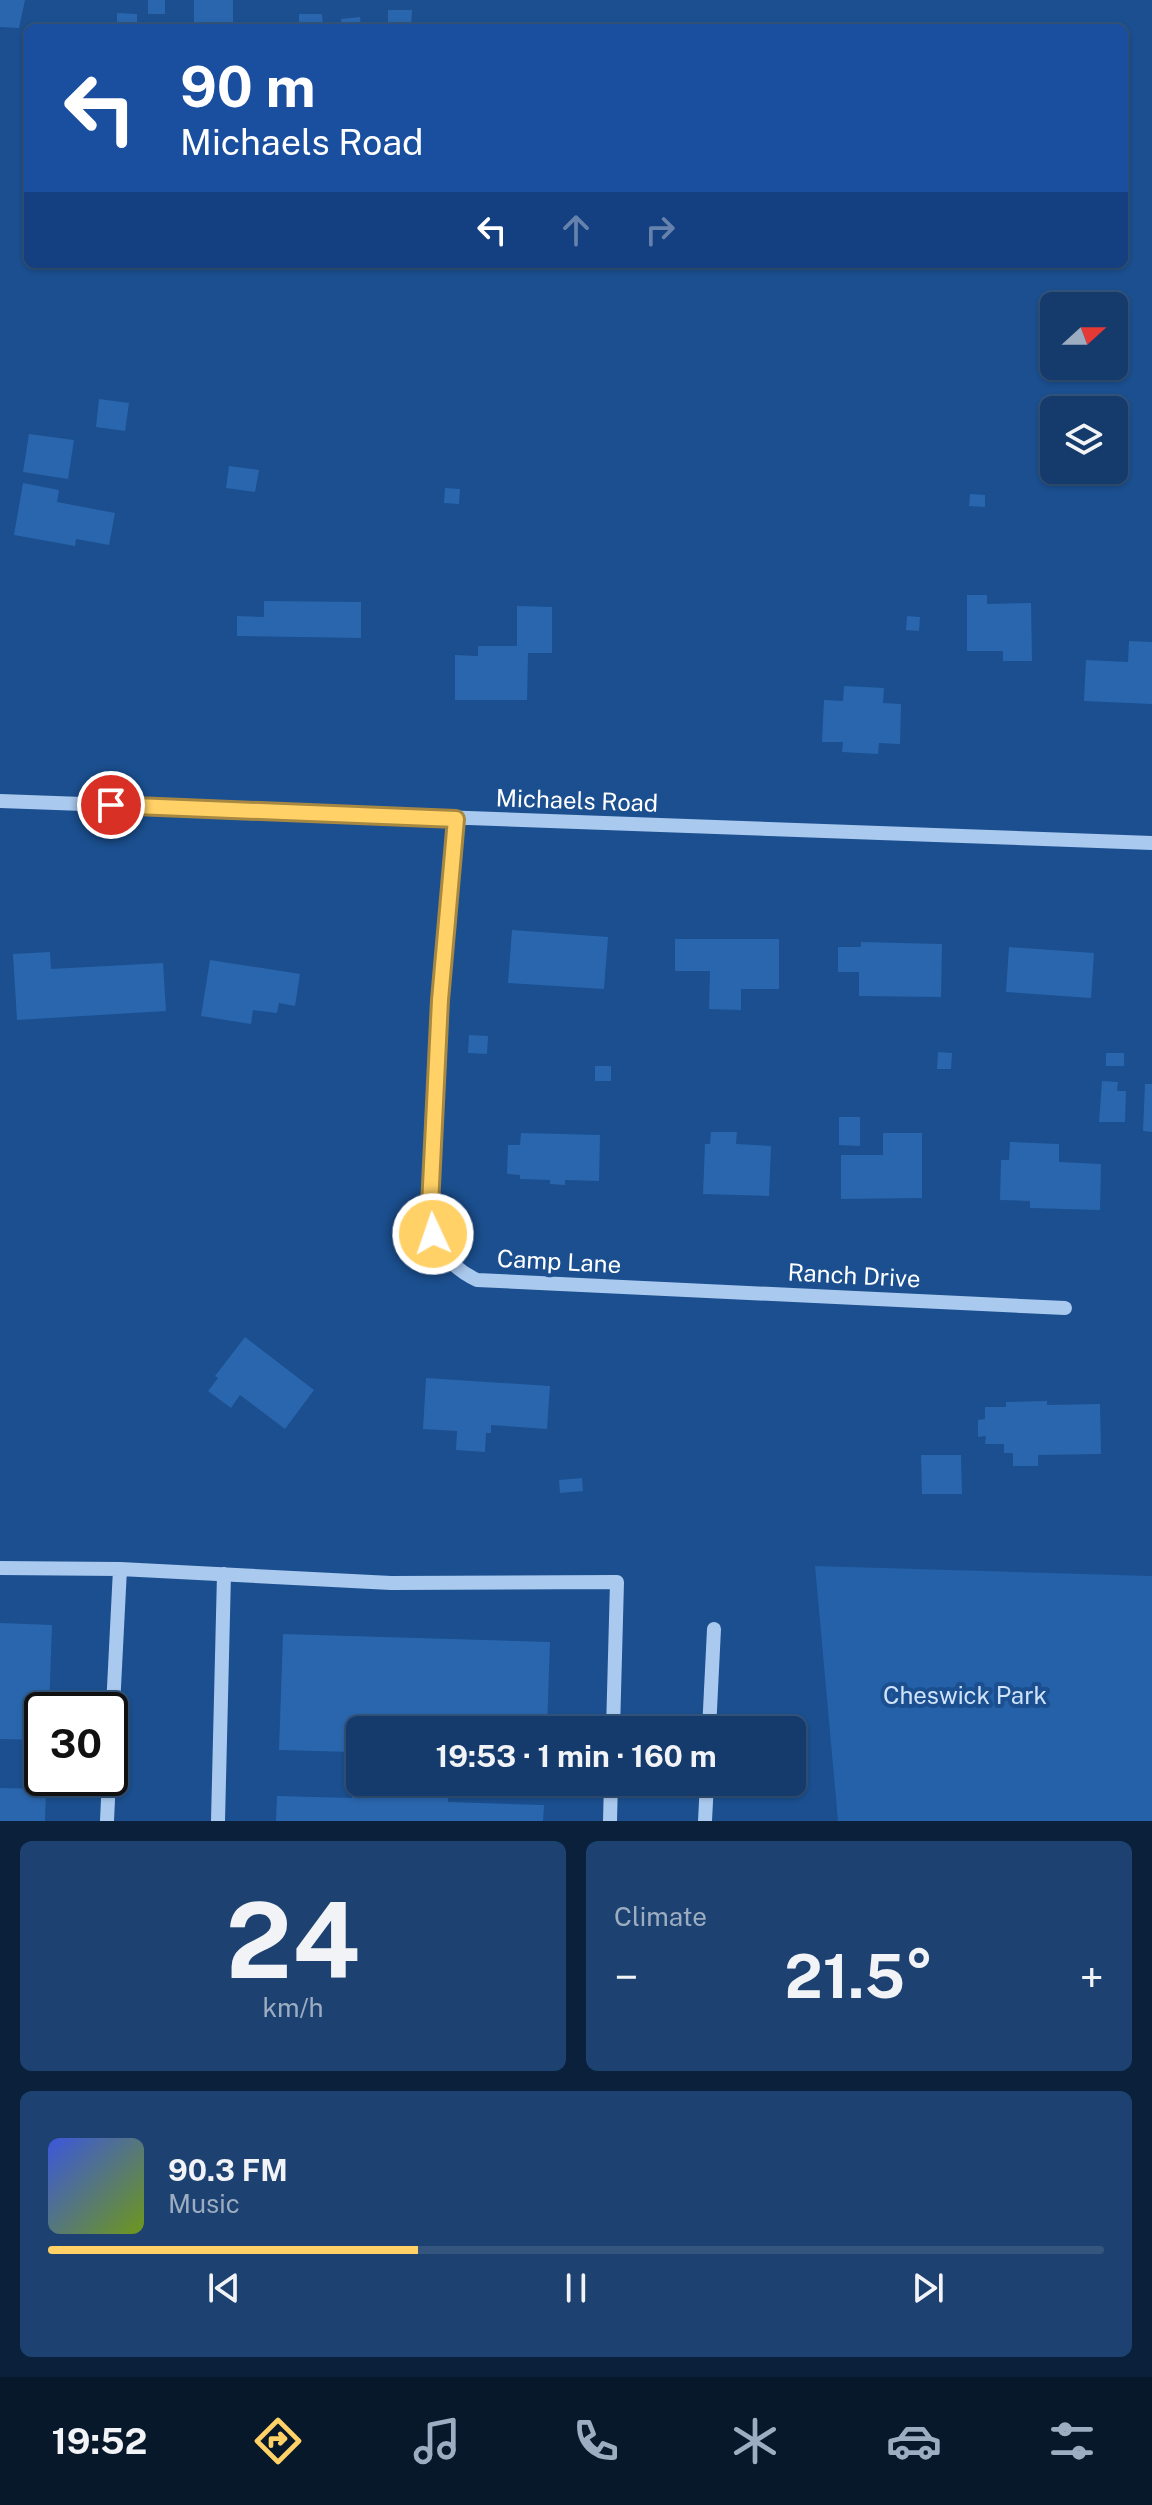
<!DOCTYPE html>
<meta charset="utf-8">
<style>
body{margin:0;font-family:"Public Sans",sans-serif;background:#1d4271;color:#f1f3f6;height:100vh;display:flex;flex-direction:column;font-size:30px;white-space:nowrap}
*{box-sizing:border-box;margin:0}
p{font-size:26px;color:#9dadc1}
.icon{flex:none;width:44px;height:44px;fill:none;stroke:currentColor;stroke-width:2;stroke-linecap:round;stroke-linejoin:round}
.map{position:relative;height:1821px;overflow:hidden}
.side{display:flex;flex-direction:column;gap:20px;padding:20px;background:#0b203b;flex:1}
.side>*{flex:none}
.hud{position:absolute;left:24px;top:24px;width:1104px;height:244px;border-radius:12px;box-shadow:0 2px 6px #0004,0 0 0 2px #33557e;background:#1a4fa0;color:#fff;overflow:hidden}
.needle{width:52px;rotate:69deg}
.buttons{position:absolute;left:1040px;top:292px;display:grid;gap:16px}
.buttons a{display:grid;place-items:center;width:88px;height:88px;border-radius:12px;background:#143b6b;box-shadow:0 2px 6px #0004,0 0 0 2px #33557e;font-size:40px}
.speed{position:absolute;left:24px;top:1692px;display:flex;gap:16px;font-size:40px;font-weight:700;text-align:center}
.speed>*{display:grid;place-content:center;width:104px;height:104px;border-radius:50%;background:#143b6b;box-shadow:0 2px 6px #0004,0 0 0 2px #33557e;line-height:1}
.speed .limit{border:4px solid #111;border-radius:12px;background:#fff;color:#111}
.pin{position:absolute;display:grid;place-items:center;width:68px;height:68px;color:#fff;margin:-34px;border:4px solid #fff;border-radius:50%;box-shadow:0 2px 8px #0007}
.me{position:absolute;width:88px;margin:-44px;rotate:357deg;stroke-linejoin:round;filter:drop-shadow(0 0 6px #0008)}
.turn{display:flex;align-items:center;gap:28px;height:168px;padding:0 24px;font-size:36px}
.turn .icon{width:104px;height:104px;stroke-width:2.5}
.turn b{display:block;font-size:56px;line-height:68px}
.lanes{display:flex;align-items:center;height:76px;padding:0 24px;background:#0003;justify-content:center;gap:40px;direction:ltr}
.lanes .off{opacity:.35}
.big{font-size:60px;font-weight:700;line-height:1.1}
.side .card{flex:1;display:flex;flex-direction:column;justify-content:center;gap:12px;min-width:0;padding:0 28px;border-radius:12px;background:#1d4271}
.side .dial{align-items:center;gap:0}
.dial b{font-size:104px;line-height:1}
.song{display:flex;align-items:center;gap:24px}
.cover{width:96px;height:96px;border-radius:12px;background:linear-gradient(135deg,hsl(230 70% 55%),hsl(80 70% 35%))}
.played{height:8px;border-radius:4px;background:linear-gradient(90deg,#ffd166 35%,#33557e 35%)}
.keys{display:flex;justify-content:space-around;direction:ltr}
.heat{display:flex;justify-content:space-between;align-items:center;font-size:44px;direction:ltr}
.side .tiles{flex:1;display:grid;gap:20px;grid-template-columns:1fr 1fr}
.card:last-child{grid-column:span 2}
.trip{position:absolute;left:346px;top:1716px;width:460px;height:80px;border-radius:12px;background:#143b6b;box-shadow:0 2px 6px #0004,0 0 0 2px #33557e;font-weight:700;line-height:80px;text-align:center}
.dock{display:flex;height:128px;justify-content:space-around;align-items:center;background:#08182b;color:#9dadc1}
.dock .icon{width:56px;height:56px}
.dock .on{color:#ffd166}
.dock b{font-size:36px;color:#f1f3f6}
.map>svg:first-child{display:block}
.green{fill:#2461a8}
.building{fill:#2a66ad}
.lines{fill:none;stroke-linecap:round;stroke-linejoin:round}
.minor{stroke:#a9c9ee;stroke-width:14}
.route-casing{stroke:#a68842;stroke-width:20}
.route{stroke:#ffd166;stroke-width:14}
.labels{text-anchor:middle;stroke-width:8;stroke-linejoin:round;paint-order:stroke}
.street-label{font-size:24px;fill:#fff;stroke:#1b4f8f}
.park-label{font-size:24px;fill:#cfe3fa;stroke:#1b4f8f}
</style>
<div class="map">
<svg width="1152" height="1821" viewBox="0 0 1152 1821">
<rect width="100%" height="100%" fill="#1b4f8f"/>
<path class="green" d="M815,1566L1152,1576V1821H838Z"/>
<path class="building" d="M0,0H25L19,28L0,27Z
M148,0H165V14H148Z
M194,0H233V28H194Z
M388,10H412L411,28H388Z
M117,13L137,14V28H117Z
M299,14H322L323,25L299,26Z
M360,17L361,28H342L341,19Z
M99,399L129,403L125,431L96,427Z
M29,434L74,440L68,479L23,472Z
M229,466L259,470L255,492L226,488Z
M23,483L59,490L57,502L115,513L109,545L76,539L75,546L14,535Z
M445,488L460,489L459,504L444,503Z
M970,494L985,495V507L969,506Z
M967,595H987V604L1031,603L1032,661H1003V651H967Z
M264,601L361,602V638L237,636V616L264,617Z
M517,606L552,607V653H528L527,700H455V655L478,656V646H517Z
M907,616L920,617L919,631L906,630Z
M1129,641L1152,642V704L1084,701L1086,660L1128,662Z
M844,686L884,688L883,703L901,704L900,744L879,743L878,754L842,752L843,742H822L824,700L843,701Z
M512,930L608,937L604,989L508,983Z
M675,939H779V989H741V1010L709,1009L710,971H675Z
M861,942L942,944L941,997L859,996V972H838V947H861Z
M1009,947L1094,953L1091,998L1006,992Z
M50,952L51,969L163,963L166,1011L17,1020L13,954Z
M210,960L300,974L295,1006L279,1003L277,1013L253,1010L251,1024L201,1016Z
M469,1035L488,1036L487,1054L468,1053Z
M938,1052L952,1053L951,1069H937Z
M1106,1053H1124V1066H1106Z
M595,1066H611V1081H595Z
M1102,1081L1118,1082L1117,1091H1126L1125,1122H1099Z
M1145,1084H1152V1132L1143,1131Z
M839,1117H860V1146L839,1145Z
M711,1132H737L736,1144L771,1146L769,1196L703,1194L705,1144H710Z
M521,1133L600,1135L599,1181L565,1180V1185L550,1184V1180L520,1179V1175L507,1174L508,1145H520Z
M883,1133H922V1198L841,1199V1155H883Z
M1010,1142L1059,1144V1162L1101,1164L1100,1210L1030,1208V1201L1000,1200L1001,1160H1009Z
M245,1337L314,1390L285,1429L240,1395L231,1408L208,1391L218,1378L215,1376Z
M426,1378L550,1386L547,1429L491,1425V1433H486L485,1452L456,1450L457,1431L423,1429Z
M1047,1401V1405L1100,1404L1101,1454L1038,1455V1466H1013V1453H1004V1444H985L986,1436L978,1437V1420L985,1419V1407H1006V1402Z
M921,1455H961L962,1494H922Z
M582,1478L583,1491L560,1493L559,1480Z
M0,1623L52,1625L49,1710H42V1740L0,1739Z
M283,1634L550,1642L547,1730H360V1782H448V1802L544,1805L543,1821H276L277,1796L352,1798L353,1752L279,1750Z
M0,1788L46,1789L45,1821H0Z"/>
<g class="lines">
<path class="minor" d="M0,801L1152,843
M456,819L440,1000L430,1206C433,1242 444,1264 477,1280L1065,1308
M0,1568L120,1569L391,1583L617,1582L613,1730
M709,1730L714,1629
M110,1766L120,1569
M107,1821L109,1778
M218,1821L224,1574
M610,1821L611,1782
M705,1821L707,1782"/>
</g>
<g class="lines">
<g class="route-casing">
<path id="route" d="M111,805L456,819L440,1000L430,1206L433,1234"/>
</g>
<use href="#route" class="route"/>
</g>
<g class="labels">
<g class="street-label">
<text transform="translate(577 801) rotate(2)" y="8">Michaels Road</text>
<text transform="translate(559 1262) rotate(3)" y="8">Camp Lane</text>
<text transform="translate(854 1276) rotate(3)" y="8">Ranch Drive</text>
</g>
<g class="park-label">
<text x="965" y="1704">Cheswick Park</text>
</g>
</g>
</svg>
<div class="buttons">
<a><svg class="needle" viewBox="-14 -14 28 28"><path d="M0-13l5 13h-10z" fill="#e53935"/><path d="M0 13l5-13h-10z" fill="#9dadc1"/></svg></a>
<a><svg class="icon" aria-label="layers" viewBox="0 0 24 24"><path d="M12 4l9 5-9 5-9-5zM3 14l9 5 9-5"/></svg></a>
</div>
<div class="speed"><div class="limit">30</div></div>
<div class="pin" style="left:111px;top:805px;background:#d93025"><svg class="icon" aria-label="arrive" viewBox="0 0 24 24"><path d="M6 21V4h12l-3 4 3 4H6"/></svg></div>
<svg class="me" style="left:433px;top:1234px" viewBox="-20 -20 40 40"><circle r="17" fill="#ffd166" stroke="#fff" stroke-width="3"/><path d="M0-11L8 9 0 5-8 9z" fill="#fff"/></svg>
<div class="trip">19:53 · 1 min · 160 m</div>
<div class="hud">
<div class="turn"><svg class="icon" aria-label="left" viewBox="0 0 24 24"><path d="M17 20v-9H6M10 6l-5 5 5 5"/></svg><div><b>90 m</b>Michaels Road</div></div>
<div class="lanes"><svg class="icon" aria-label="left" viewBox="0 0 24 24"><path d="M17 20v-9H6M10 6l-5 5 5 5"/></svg><svg class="icon off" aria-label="ahead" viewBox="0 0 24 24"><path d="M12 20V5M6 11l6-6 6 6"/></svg><svg class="icon off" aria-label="right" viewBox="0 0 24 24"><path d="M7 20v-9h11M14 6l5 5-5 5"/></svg></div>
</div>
</div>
<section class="side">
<div class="tiles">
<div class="card dial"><b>24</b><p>km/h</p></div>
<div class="card"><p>Climate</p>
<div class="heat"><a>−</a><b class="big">21.5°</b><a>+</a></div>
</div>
<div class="card">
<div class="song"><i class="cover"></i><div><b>90.3 FM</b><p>Music</p></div></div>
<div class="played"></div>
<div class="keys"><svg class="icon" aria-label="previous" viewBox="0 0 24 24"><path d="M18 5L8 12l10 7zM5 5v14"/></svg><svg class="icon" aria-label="pause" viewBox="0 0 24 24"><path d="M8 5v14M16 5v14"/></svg><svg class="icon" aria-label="next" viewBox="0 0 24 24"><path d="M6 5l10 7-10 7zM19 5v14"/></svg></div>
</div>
</div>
</section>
<nav class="dock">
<b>19:52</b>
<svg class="icon on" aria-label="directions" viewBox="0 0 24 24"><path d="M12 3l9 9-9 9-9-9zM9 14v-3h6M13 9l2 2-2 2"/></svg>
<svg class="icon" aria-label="music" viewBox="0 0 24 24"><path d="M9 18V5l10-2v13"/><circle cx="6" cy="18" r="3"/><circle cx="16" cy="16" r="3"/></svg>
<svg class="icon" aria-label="phone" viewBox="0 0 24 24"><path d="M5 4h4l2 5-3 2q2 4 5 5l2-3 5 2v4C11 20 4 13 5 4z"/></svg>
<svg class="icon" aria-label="climate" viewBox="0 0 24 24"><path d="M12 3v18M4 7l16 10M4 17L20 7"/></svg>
<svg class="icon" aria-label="car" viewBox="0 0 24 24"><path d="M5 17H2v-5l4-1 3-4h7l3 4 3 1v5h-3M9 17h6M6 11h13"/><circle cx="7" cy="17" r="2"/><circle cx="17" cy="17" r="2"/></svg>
<svg class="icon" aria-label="filters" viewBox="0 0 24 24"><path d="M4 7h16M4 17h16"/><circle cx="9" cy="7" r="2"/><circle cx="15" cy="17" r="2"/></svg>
</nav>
